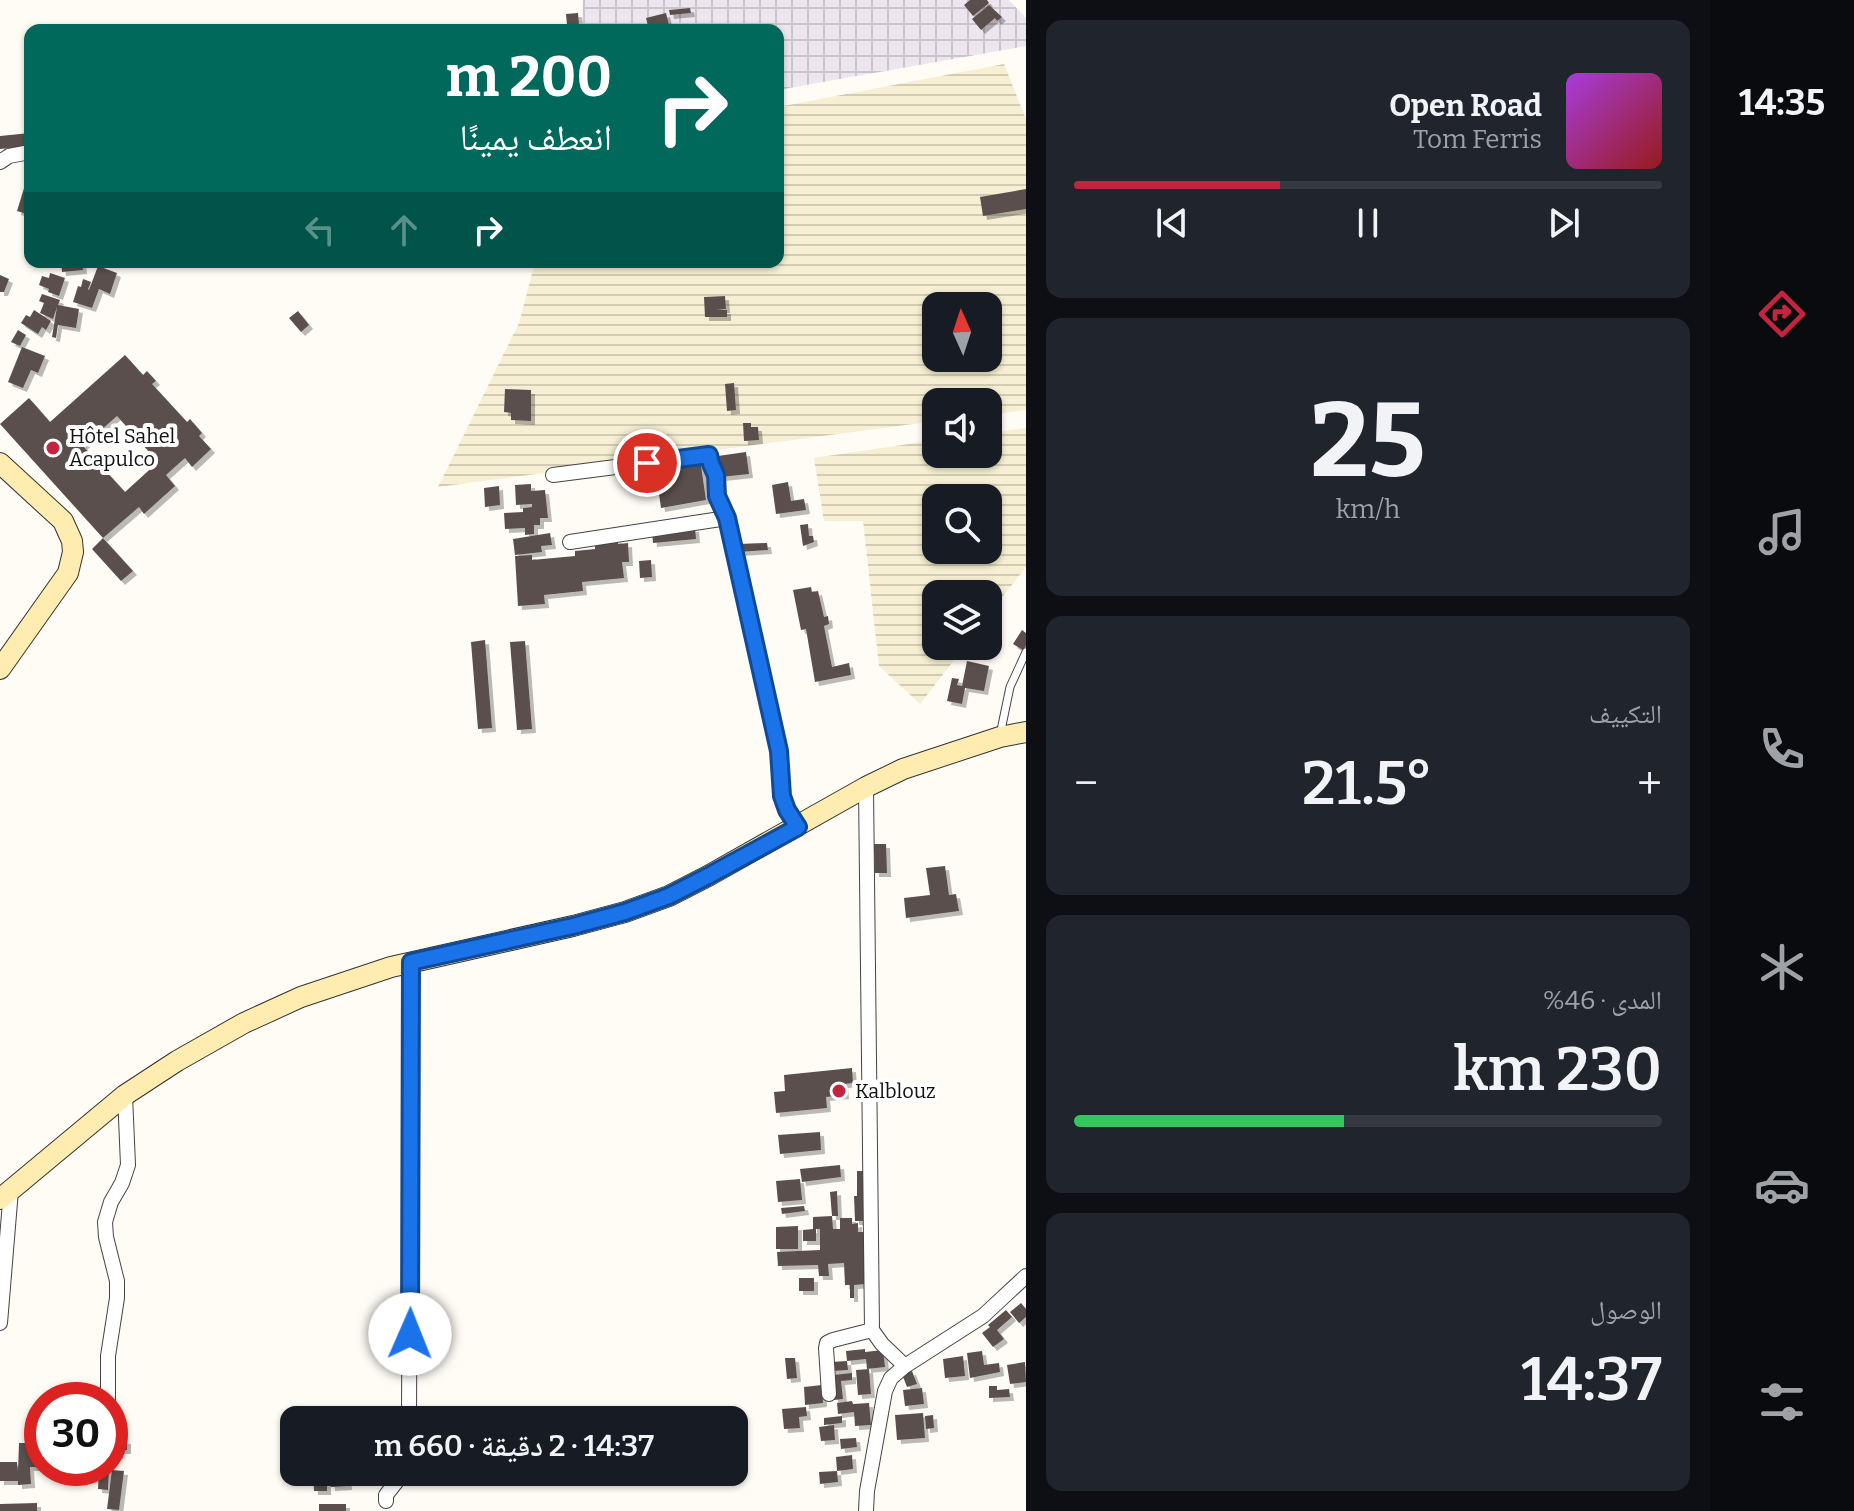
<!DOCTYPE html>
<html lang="ar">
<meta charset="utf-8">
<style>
body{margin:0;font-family:Bitter,"Noto Naskh Arabic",serif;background:#20242c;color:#f1f3f6;direction:rtl;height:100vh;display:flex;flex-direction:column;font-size:30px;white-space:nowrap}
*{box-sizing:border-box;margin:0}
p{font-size:26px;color:#9ea1a6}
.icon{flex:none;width:44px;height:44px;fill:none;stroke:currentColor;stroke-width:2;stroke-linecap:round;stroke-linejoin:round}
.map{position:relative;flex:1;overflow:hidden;direction:ltr}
.side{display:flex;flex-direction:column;gap:20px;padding:20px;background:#0d0f14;width:684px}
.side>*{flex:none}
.banner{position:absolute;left:24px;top:24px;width:760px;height:244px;border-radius:16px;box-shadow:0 2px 6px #0004;direction:rtl;background:#00695c;color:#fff;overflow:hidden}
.needle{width:52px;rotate:357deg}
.tools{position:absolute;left:922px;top:292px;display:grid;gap:16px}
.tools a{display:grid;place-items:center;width:80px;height:80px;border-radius:16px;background:#171b24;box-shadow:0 2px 6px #0004;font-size:40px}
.speed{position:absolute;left:24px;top:1382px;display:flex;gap:16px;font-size:40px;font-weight:700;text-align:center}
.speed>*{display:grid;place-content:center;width:104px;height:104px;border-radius:50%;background:#171b24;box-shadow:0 2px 6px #0004;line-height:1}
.speed .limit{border:12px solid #d22;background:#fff;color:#111}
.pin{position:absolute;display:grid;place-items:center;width:68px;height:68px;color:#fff;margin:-34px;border:4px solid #fff;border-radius:50%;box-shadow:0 2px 8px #0007}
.me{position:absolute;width:88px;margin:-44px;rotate:1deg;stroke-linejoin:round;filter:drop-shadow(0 0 6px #0008)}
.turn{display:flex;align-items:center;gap:28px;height:168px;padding:0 40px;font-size:36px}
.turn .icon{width:104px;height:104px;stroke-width:2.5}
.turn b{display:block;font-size:56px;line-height:68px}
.lanes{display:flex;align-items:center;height:76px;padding:0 40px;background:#0003;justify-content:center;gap:40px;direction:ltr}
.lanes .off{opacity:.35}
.big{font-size:60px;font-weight:600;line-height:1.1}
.side .card{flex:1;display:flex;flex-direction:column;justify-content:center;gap:12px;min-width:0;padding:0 28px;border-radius:16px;background:#20242c}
.side .dial{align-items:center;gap:0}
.dial b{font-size:104px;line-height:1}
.song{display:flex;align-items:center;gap:24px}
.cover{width:96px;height:96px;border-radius:12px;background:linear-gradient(135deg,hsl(280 70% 55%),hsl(0 70% 35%))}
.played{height:8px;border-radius:4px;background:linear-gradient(90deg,#c52440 35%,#363941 35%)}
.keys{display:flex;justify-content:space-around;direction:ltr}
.heat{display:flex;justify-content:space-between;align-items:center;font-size:44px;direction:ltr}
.charge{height:12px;border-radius:6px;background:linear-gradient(90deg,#34c759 46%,#363941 0)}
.trip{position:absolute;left:280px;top:1406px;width:468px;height:80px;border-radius:16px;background:#171b24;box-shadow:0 2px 6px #0004;font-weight:600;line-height:80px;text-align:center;direction:rtl}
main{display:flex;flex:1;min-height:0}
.tabs{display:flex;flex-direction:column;width:144px;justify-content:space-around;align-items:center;background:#090b0e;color:#9ea1a6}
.tabs .icon{width:56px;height:56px}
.tabs .active{color:#c52440}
.tabs b{font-size:36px;color:#f1f3f6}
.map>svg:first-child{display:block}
.industrial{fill:url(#industrial-grid)}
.farmland{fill:url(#farmland-rules);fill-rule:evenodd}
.building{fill:#5a504d;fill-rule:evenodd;filter:url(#shadow)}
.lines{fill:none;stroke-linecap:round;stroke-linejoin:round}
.service-casing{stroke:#444;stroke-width:9}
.minor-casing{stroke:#444;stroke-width:16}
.secondary-casing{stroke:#333;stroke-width:22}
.service{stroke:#fff;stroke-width:7}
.minor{stroke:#fff;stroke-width:14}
.secondary{stroke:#ffecb0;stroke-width:20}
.route-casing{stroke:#114b97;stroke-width:20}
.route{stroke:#1a73e8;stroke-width:14}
.poi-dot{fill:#c52440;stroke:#fff;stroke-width:3}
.labels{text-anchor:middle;stroke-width:8;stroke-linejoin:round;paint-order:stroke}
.poi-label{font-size:20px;fill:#111;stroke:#fff;text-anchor:start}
</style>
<main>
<nav class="tabs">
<b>14:35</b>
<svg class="icon active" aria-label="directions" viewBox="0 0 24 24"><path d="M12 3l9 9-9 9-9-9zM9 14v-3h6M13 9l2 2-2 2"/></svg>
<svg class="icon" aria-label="music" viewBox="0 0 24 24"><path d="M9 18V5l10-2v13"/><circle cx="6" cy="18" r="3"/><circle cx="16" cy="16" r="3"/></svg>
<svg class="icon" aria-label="phone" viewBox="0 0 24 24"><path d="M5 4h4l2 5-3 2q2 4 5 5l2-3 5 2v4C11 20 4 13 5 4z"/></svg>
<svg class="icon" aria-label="climate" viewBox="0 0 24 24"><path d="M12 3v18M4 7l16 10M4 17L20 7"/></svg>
<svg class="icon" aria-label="car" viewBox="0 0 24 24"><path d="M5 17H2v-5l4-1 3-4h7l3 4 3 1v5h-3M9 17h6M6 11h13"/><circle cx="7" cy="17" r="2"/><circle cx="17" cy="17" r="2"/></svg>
<svg class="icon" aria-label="filters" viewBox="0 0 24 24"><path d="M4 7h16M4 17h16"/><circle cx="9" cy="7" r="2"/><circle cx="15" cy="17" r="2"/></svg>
</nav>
<section class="side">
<div class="card">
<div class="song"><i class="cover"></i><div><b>Open Road</b><p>Tom Ferris</p></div></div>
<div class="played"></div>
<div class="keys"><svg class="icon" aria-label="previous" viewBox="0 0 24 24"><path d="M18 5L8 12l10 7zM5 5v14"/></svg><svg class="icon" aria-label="pause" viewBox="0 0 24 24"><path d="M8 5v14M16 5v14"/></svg><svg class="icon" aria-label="next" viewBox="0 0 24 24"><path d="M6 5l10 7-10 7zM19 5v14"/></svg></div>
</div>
<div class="card dial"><b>25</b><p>km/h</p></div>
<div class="card"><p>التكييف</p>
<div class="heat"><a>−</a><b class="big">21.5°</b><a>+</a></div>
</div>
<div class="card"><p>المدى · 46%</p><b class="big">230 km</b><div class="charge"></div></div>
<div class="card"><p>الوصول</p><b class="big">14:37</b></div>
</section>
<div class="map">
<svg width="1026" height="1511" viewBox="0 0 1026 1511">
<defs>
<pattern id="industrial-grid" width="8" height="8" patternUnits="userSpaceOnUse" patternTransform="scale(2)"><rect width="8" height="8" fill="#ede6ef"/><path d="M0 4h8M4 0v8" fill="none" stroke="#cac4cc"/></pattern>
<pattern id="farmland-rules" width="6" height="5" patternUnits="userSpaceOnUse" patternTransform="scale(2)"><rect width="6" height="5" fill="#f6efd3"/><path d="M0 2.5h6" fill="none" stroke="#d2ccb4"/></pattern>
<filter id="shadow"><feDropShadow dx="4" dy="4" stdDeviation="0" flood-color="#0004"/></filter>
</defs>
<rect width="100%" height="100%" fill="#fffcf5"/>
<path class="industrial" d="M583,0H1009L1026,18V46L778,90V30H582Z"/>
<path class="farmland" d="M1004,64L1026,119V410L988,415V402H936V421L438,487L519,323L535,262H778V107ZM936,306H988V358H936Z
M1026,428V567L988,615V594H936V646H965L920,704L879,666L863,521H824L814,458L936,440V454H988V433ZM936,498H988V550H936Z"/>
<path class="building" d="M970,0H987L989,3L973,16L964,5Z
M989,5L1002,17L997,21L995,18L981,30L972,19Z
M690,8L691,13L670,15L669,10Z
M578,13L579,24L567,25L566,14Z
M666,13L670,29L649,30L646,18Z
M30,133V146L0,149V136Z
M25,185L30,186V215L17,211Z
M1026,189V209L983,216L980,197Z
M61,262H82L83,270L62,272Z
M98,266L117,273L110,294L99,289L92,308L73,302L78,286L81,287L83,279L91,282L88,289L89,290Z
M50,273L65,278L59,296L48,292L49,289L39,285L42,276L49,278Z
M0,275L9,279L4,292H0Z
M42,294L60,300L58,305L79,309L76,328L58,325L56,338L52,337L57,307L53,319L40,313L44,303L39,301Z
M725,296L726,309L716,310H727V317H705L704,297Z
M34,310L51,321L46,330L42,327L38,334L21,323L26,315L30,317Z
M298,311L309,325L301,332L289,318Z
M18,330L26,335L20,346L11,342Z
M22,347L45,356L38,373L31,370L23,388L8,382Z
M125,355L143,375L147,371L156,381L152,384L187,422L190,419L202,433L199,436L211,449L192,467L185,458L166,475L175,486L144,514L139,507L103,538L0,424L29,398L50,422ZM117,416L158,462L125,492L83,446Z
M734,383L736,410L727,411L725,384Z
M505,389L531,390V421L511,420V413L504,412Z
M743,423H751V427H758L759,440L744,441Z
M746,452L749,474L721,477L718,456Z
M700,459L706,500L661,508L655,466Z
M788,482L791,501L804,499L806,510L776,514L772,485Z
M531,484V491L545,490L548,518H540V525H534V534L525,535V528L505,529L504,513L523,512V508L532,507V504L516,505L515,485Z
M499,486L500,505L485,507L484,488Z
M808,524L809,536H813L814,542L803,546L800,525Z
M695,528L696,539L653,543L652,531Z
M550,533L552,545L541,546L542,552L515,555L513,539Z
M103,538L133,571L121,581L92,549Z
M618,539V544L628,543L629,562H622L624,578L582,582L583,591L544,595L545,604L518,606L515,556L532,555V560L575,556V551L595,549V542Z
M767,543L768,550L738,552V544Z
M651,560L652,577L640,578L639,561Z
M811,587L812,592L818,591L824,617L828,616L829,624L824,626L832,667L849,663L851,675L815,682L806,629L801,630L793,590Z
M1022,630L1026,633V646L1023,650L1013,644Z
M485,640L492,728L478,729L471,642Z
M525,641L532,729L517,730L510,642Z
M967,661L989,666L984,691L965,688L962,704L947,701L952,678L959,679L957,685L962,686Z
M874,844H886L887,873H875Z
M945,866L949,895L956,894L959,911L906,918L904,898L930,895L926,868Z
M852,1068L853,1083L844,1084L845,1095L826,1097L827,1108L776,1113L774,1092L785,1091L784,1075Z
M820,1132L821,1150L780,1154L778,1135Z
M840,1165L841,1177L802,1182L800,1169Z
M857,1171H865L867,1221H855L854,1196H857Z
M800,1179L802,1200L778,1202L776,1181Z
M837,1191L838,1216H832L833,1229H840V1218H852V1224L858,1223V1232H865L866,1284L854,1285V1298H850V1285H845L844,1263L828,1264L829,1276H819L818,1265L778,1266L777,1252L820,1250V1229H816V1241H803V1230L813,1229V1217L832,1216L830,1192Z
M804,1206L805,1211L782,1214L781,1208Z
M798,1226V1249H776V1227Z
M799,1278H814V1291H799Z
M1021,1303L1026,1309V1317L1019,1323L1010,1312Z
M1006,1310L1012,1317L997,1330L1004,1339L993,1347L982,1333L990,1327L988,1325Z
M865,1349V1352L883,1350L885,1367L867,1369L866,1359L847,1361L848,1370L832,1371L831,1362L847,1361L846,1351Z
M982,1351L984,1365L999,1363L1000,1372L970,1378L967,1353Z
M963,1356L965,1376L945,1378L943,1359Z
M785,1358H795L797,1378L787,1379Z
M1025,1362L1026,1382L1010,1384L1007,1365Z
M869,1369L871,1394L858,1395L856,1370Z
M912,1371L917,1384L907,1387L902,1374Z
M852,1373V1380L841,1381L843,1399L834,1400L833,1375Z
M822,1385L823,1403L805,1405L804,1387Z
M989,1386H997V1390L1009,1389L1010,1397L989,1398Z
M922,1388L924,1404L905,1406L903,1390Z
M852,1401L853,1404L869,1403L871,1425L855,1426L854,1412L838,1414L837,1403Z
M806,1407L807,1416L799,1417L800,1428L784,1429L782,1409Z
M923,1413L925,1438L897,1440L895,1415Z
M933,1415L934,1428L926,1429L925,1416Z
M842,1416V1423L824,1425V1418Z
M834,1425L835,1440L821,1441L819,1427Z
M856,1438L857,1447L841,1449L840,1439Z
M110,1439L127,1440V1450H119V1455H110Z
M19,1443H42V1467H30L31,1484L18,1485V1481H0V1462H17L18,1471Z
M852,1455L853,1469L837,1471L836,1457Z
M99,1468H109L108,1490L98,1489Z
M112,1470L124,1471L119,1510L107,1509Z
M837,1471L838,1482L820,1484L819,1472Z
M313,1472H327V1491H314Z
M330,1472H347L348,1486L331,1487Z
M370,1472H399L374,1482Z
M37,1503V1511H0V1504Z
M319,1504H346V1511H319Z"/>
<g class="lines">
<g class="service-casing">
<path id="service" d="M1000,735L1010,687L1026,652"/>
</g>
<g class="minor-casing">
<path id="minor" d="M0,162L9,156L30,152
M553,475L709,455L711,464L716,475L717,496L727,518
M570,542L727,518L779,751L782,796L787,810L798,827
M866,787L872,1330L882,1344L905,1366
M0,1323L11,1190
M829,1394L826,1348L827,1343L833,1340L872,1330
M108,1400V1356L117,1298V1281L106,1237L105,1222L111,1202L122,1183L128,1165L125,1095
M409,1420L411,962
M386,1501V1495L404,1472
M866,1511L867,1491L885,1391L891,1378L905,1366L983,1316L1026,1276"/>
</g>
<g class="secondary-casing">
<path id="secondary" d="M0,463L63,521L72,541L73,552L68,573L0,669
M0,1199L125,1095L177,1061L244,1023L301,997L391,967L573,926L625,912L669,896L708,876L866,787L903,769L1000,737L1026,732"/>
</g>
<use href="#service" class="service"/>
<use href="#minor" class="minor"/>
<use href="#secondary" class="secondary"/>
</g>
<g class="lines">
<g class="route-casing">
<path id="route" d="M410,1334L411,962L573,926L625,912L669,896L708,876L798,827L787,810L782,796L779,751L727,518L717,496L716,475L711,464L709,455L647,463"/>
</g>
<use href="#route" class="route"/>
</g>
<g class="poi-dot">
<circle cx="53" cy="448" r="8"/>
<circle cx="839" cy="1091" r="8"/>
</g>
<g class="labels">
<g class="poi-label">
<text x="69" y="443">Hôtel Sahel<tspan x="69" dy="23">Acapulco</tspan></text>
<text x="855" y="1098">Kalblouz</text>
</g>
</g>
</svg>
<div class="tools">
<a><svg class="needle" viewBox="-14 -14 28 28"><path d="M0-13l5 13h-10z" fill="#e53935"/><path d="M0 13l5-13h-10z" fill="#9ea1a6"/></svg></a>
<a><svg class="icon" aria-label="sound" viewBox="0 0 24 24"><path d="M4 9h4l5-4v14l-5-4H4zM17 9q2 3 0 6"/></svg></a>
<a><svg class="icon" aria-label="search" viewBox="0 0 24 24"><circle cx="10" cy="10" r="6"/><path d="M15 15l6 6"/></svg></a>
<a><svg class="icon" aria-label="layers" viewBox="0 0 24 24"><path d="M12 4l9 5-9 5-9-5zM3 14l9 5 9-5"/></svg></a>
</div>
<div class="speed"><div class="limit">30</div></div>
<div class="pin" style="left:647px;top:463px;background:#d93025"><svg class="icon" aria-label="arrive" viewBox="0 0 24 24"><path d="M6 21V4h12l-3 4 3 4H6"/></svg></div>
<svg class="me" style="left:410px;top:1334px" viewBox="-20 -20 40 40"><circle r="19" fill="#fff"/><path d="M0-13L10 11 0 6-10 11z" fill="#1a73e8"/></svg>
<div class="trip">14:37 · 2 دقيقة · 660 m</div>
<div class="banner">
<div class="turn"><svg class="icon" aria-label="right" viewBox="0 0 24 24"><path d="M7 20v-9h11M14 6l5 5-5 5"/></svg><div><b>200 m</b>انعطف يمينًا</div></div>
<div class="lanes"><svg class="icon off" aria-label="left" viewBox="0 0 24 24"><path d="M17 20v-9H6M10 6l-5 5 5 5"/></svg><svg class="icon off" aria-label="ahead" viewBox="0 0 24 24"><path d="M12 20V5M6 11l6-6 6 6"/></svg><svg class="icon" aria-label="right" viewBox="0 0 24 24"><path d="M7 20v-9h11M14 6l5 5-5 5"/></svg></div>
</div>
</div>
</main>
